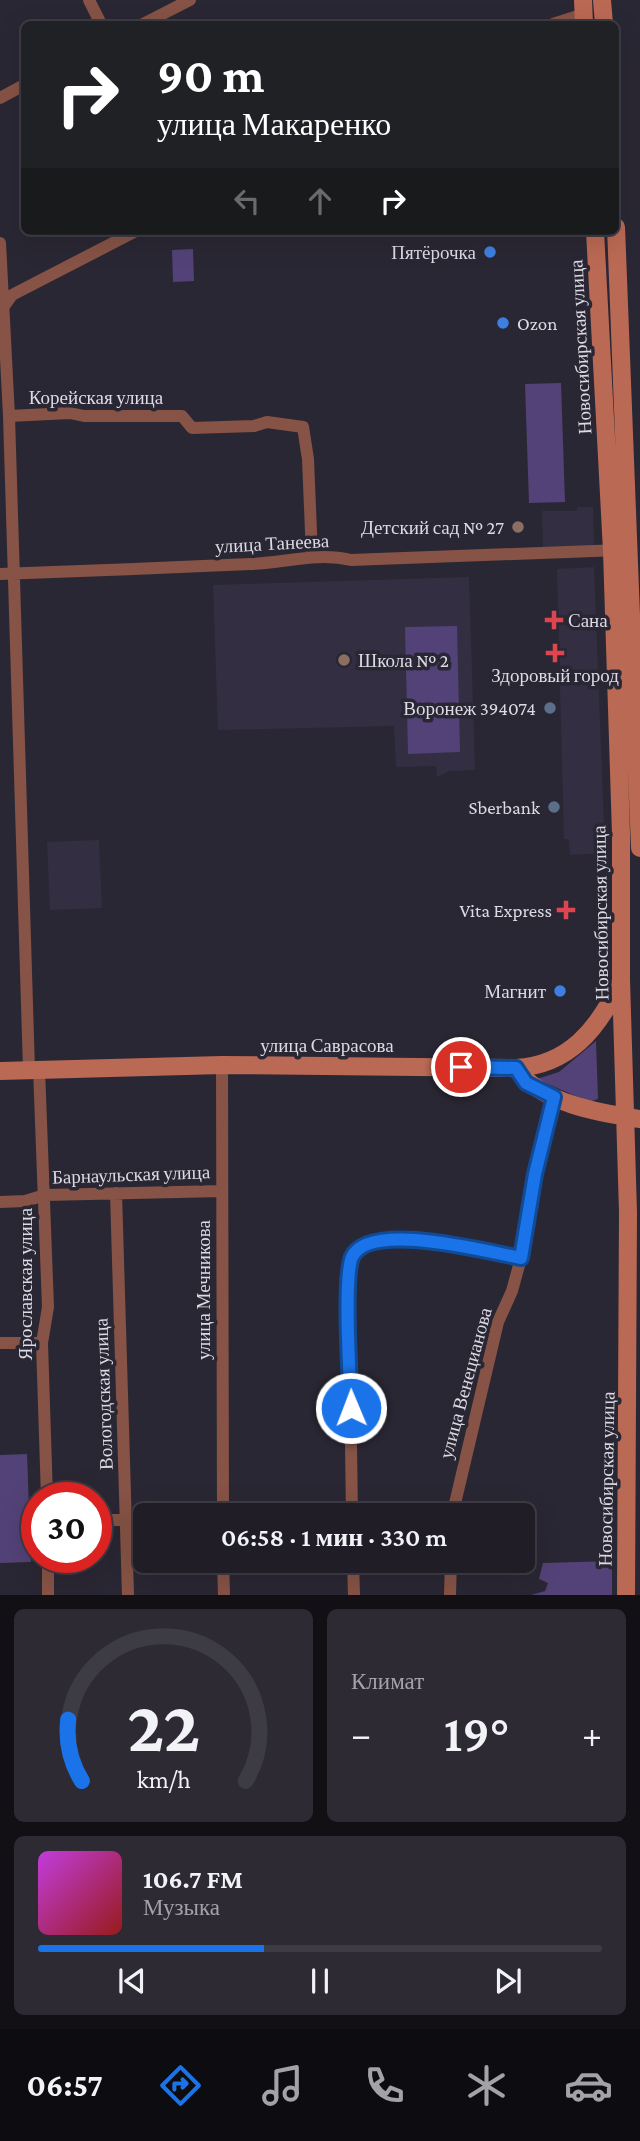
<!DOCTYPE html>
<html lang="ru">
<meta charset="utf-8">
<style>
body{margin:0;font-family:"Crimson Pro",serif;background:#2d2a33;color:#f1f3f6;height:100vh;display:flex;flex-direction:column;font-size:26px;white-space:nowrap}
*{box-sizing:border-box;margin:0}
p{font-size:23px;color:#a2a2a7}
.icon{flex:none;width:38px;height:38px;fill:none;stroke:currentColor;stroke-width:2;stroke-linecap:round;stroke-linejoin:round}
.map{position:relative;height:1595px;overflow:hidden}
.side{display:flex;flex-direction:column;gap:14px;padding:14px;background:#121015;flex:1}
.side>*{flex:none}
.banner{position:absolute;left:21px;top:21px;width:598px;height:214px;border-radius:10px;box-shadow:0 7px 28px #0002,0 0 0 2px #3d3b44;background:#202124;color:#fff;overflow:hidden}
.speed{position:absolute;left:21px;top:1482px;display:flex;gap:14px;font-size:35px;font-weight:700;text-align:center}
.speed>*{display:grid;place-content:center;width:91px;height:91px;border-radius:50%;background:#201d27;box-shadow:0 7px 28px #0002,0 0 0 2px #3d3b44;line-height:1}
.speed .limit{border:10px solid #d22;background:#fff;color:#111}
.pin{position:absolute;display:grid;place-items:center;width:60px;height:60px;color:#fff;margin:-30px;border:4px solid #fff;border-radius:50%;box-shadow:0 2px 7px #0007}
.me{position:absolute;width:77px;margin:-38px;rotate:359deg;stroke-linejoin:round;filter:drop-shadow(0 0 5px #0008)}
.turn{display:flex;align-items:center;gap:24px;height:147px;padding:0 21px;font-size:32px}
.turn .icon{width:91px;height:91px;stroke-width:2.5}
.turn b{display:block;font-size:49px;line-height:60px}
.lanes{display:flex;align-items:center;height:66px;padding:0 21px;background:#0003;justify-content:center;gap:35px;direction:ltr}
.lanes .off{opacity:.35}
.big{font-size:52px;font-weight:600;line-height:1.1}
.side .widget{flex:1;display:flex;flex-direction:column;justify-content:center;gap:10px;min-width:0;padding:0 24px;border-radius:10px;background:#2d2a33}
.side .dial{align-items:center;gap:0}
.dial svg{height:182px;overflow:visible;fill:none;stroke:#3d3b44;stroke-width:7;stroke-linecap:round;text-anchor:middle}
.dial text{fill:#f1f3f6;stroke:none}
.song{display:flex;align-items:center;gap:21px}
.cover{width:84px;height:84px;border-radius:10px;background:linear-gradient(135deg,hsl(290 70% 55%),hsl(0 70% 35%))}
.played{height:7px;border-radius:4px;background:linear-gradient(90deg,#1a73e8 40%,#3d3b44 40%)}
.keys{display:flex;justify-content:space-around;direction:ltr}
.heat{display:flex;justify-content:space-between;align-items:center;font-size:38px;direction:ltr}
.side .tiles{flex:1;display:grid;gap:14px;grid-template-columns:1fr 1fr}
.widget:last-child{grid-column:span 2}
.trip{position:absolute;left:133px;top:1503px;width:402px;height:70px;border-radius:10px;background:#201d27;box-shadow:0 7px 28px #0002,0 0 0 2px #3d3b44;font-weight:600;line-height:70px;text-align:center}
.dock{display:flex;height:112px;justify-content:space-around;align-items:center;background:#0d0c10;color:#a2a2a7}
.dock .icon{width:49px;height:49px}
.dock .current{color:#1a73e8}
.dock b{font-size:32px;color:#f1f3f6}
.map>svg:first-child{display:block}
.built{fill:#332e42}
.green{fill:#534277}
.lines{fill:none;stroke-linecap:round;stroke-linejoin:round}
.street{stroke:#865346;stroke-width:12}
.secondary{stroke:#ba6954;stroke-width:18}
.route-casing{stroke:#114b97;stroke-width:18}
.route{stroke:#1a73e8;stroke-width:12}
.shop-dot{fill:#3f7fe0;stroke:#2a2734;stroke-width:2.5}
.education-dot{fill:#8d6e63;stroke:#2a2734;stroke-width:2.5}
.health-dot{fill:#e0444e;stroke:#2a2734;stroke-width:2.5}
.service-dot{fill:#5c6f8a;stroke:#2a2734;stroke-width:2.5}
.labels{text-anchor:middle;stroke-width:7;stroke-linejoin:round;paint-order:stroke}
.poi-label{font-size:19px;fill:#dcdae3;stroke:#2a2734;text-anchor:end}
.street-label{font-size:19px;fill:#dcdae3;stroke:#2a2734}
</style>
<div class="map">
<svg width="640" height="1595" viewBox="0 0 640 1595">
<rect width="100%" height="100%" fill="#2a2734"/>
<path class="built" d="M577,507H593L594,549L543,550L542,511H577Z
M594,567L605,853L570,855L569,839H564L557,569Z
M469,577L475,770L450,771L437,777L436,766L396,767L394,726L218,730L213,585Z
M99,840L102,908L50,910L47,842Z"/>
<path class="green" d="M193,249L194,281L173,282L172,250Z
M561,383L565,502L529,503L525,384Z
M457,626L460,752L408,754L405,627Z
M596,1041L598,1099L589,1102L537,1079L559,1072Z
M27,1454L31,1562L0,1563V1455Z
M612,1561V1595H531L545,1591L548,1583L539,1579L543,1563Z"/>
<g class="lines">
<path class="street" d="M89,0L101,24
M143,24L190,0
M553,24L584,14
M0,98L24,85
M0,243L9,416L29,1070
M2,309L12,295L136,231
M9,416L70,413L84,416H182L192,428L254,426L267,422L303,427L308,459L312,556
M0,574C83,571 167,568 250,564C285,563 316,552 351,560L620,550
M222,1065L223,1516
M39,1069L48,1307L42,1343L47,1498
M116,1193L128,1595
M0,1202L25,1201L45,1195L222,1191
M0,1343H42
M352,1516L349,1300L351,1259L360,1246L375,1241L419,1239L521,1258
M452,1516L498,1322L512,1291L521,1258L535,1174L554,1097
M96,1520H145
M48,1558V1595
M223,1561L224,1595
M353,1561L354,1595
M450,1595L451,1561"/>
<path class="secondary" d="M583,0L584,24
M602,0L604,24
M616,227L640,848
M595,231L612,551L621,834V980L628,1212L626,1595
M516,1068C569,1065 598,1029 620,983
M0,1071L222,1065L516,1068C540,1103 599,1113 640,1119"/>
</g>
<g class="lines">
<g class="route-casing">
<path id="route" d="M351,1408C350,1379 343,1279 352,1257C369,1220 488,1252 521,1258L535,1174L554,1097L526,1083L516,1068L461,1067"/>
</g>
<use href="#route" class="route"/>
</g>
<g class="shop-dot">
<circle cx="490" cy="252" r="7"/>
<circle cx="503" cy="323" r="7"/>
<circle cx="560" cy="991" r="7"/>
</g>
<g class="education-dot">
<circle cx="518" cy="527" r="7"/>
<circle cx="344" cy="660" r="7"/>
</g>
<g class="health-dot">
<path d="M550.5 609.5h7v7h7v7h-7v7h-7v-7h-7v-7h7z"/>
<path d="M551.5 642.5h7v7h7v7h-7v7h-7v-7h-7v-7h7z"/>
<path d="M562.5 899.5h7v7h7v7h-7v7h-7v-7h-7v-7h7z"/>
</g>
<g class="service-dot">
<circle cx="550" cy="708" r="7"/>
<circle cx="554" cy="807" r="7"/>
</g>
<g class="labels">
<g class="poi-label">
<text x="476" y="259">Пятёрочка</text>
<text x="517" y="330" text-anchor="start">Ozon</text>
<text x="504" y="534">Детский сад № 27</text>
<text x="568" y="627" text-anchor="start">Сана</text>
<text x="358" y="667" text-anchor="start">Школа № 2</text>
<text x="555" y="682" text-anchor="middle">Здоровый город</text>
<text x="536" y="715">Воронеж 394074</text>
<text x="540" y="814">Sberbank</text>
<text x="552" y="917">Vita Express</text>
<text x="546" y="998">Магнит</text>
</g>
<g class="street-label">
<text transform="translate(580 347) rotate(-93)" y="7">Новосибирская улица</text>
<text x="96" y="404">Корейская улица</text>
<text transform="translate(272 543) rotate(-3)" y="7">улица Танеева</text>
<text transform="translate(600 913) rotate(-91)" y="7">Новосибирская улица</text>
<text x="327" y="1052">улица Саврасова</text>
<text transform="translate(131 1174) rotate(-2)" y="7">Барнаульская улица</text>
<text transform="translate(25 1284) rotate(-90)" y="7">Ярославская улица</text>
<text transform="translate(203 1290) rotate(-90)" y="7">улица Мечникова</text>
<text transform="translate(465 1383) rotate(-75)" y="7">улица Венецианова</text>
<text transform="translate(103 1394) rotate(-92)" y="7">Вологодская улица</text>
<text transform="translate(606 1479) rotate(-89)" y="7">Новосибирская улица</text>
</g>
</g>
</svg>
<div class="speed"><div class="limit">30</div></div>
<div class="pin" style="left:461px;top:1067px;background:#d93025"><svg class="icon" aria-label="arrive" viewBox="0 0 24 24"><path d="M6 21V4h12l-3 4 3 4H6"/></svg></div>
<svg class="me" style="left:351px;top:1408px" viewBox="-20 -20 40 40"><circle r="17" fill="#1a73e8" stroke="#fff" stroke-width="3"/><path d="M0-11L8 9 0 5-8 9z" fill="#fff"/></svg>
<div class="trip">06:58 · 1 мин · 330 m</div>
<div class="banner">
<div class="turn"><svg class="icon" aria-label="right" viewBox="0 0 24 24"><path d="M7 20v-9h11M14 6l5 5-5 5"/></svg><div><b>90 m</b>улица Макаренко</div></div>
<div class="lanes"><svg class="icon off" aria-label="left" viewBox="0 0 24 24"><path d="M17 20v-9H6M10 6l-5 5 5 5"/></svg><svg class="icon off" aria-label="ahead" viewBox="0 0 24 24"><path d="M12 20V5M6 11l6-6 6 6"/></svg><svg class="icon" aria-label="right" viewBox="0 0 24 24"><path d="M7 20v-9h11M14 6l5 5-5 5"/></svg></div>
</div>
</div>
<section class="side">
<div class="tiles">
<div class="widget dial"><svg viewBox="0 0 100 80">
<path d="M14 69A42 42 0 1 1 86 69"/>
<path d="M14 69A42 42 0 0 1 8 42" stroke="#1a73e8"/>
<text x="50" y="56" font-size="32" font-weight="700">22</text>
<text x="50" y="72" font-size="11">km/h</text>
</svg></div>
<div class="widget"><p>Климат</p>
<div class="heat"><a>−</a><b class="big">19°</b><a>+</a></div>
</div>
<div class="widget">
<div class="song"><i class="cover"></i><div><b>106.7 FM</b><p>Музыка</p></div></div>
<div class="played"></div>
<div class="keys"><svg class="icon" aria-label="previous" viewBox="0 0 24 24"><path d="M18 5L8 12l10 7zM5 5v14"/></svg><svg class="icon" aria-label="pause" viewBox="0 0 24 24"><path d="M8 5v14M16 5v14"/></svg><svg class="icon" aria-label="next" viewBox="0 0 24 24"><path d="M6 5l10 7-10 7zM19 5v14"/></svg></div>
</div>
</div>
</section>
<nav class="dock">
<b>06:57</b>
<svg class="icon current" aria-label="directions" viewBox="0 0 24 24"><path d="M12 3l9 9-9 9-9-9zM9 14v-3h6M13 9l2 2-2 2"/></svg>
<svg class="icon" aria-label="music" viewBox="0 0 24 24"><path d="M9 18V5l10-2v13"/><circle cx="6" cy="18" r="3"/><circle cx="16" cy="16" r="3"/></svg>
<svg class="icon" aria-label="phone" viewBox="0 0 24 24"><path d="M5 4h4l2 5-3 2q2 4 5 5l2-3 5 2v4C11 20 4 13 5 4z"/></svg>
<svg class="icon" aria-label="climate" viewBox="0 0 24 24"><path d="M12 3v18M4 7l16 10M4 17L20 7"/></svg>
<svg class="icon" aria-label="car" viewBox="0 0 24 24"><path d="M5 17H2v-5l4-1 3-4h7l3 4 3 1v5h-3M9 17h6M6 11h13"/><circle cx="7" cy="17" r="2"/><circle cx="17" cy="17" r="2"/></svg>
</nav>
